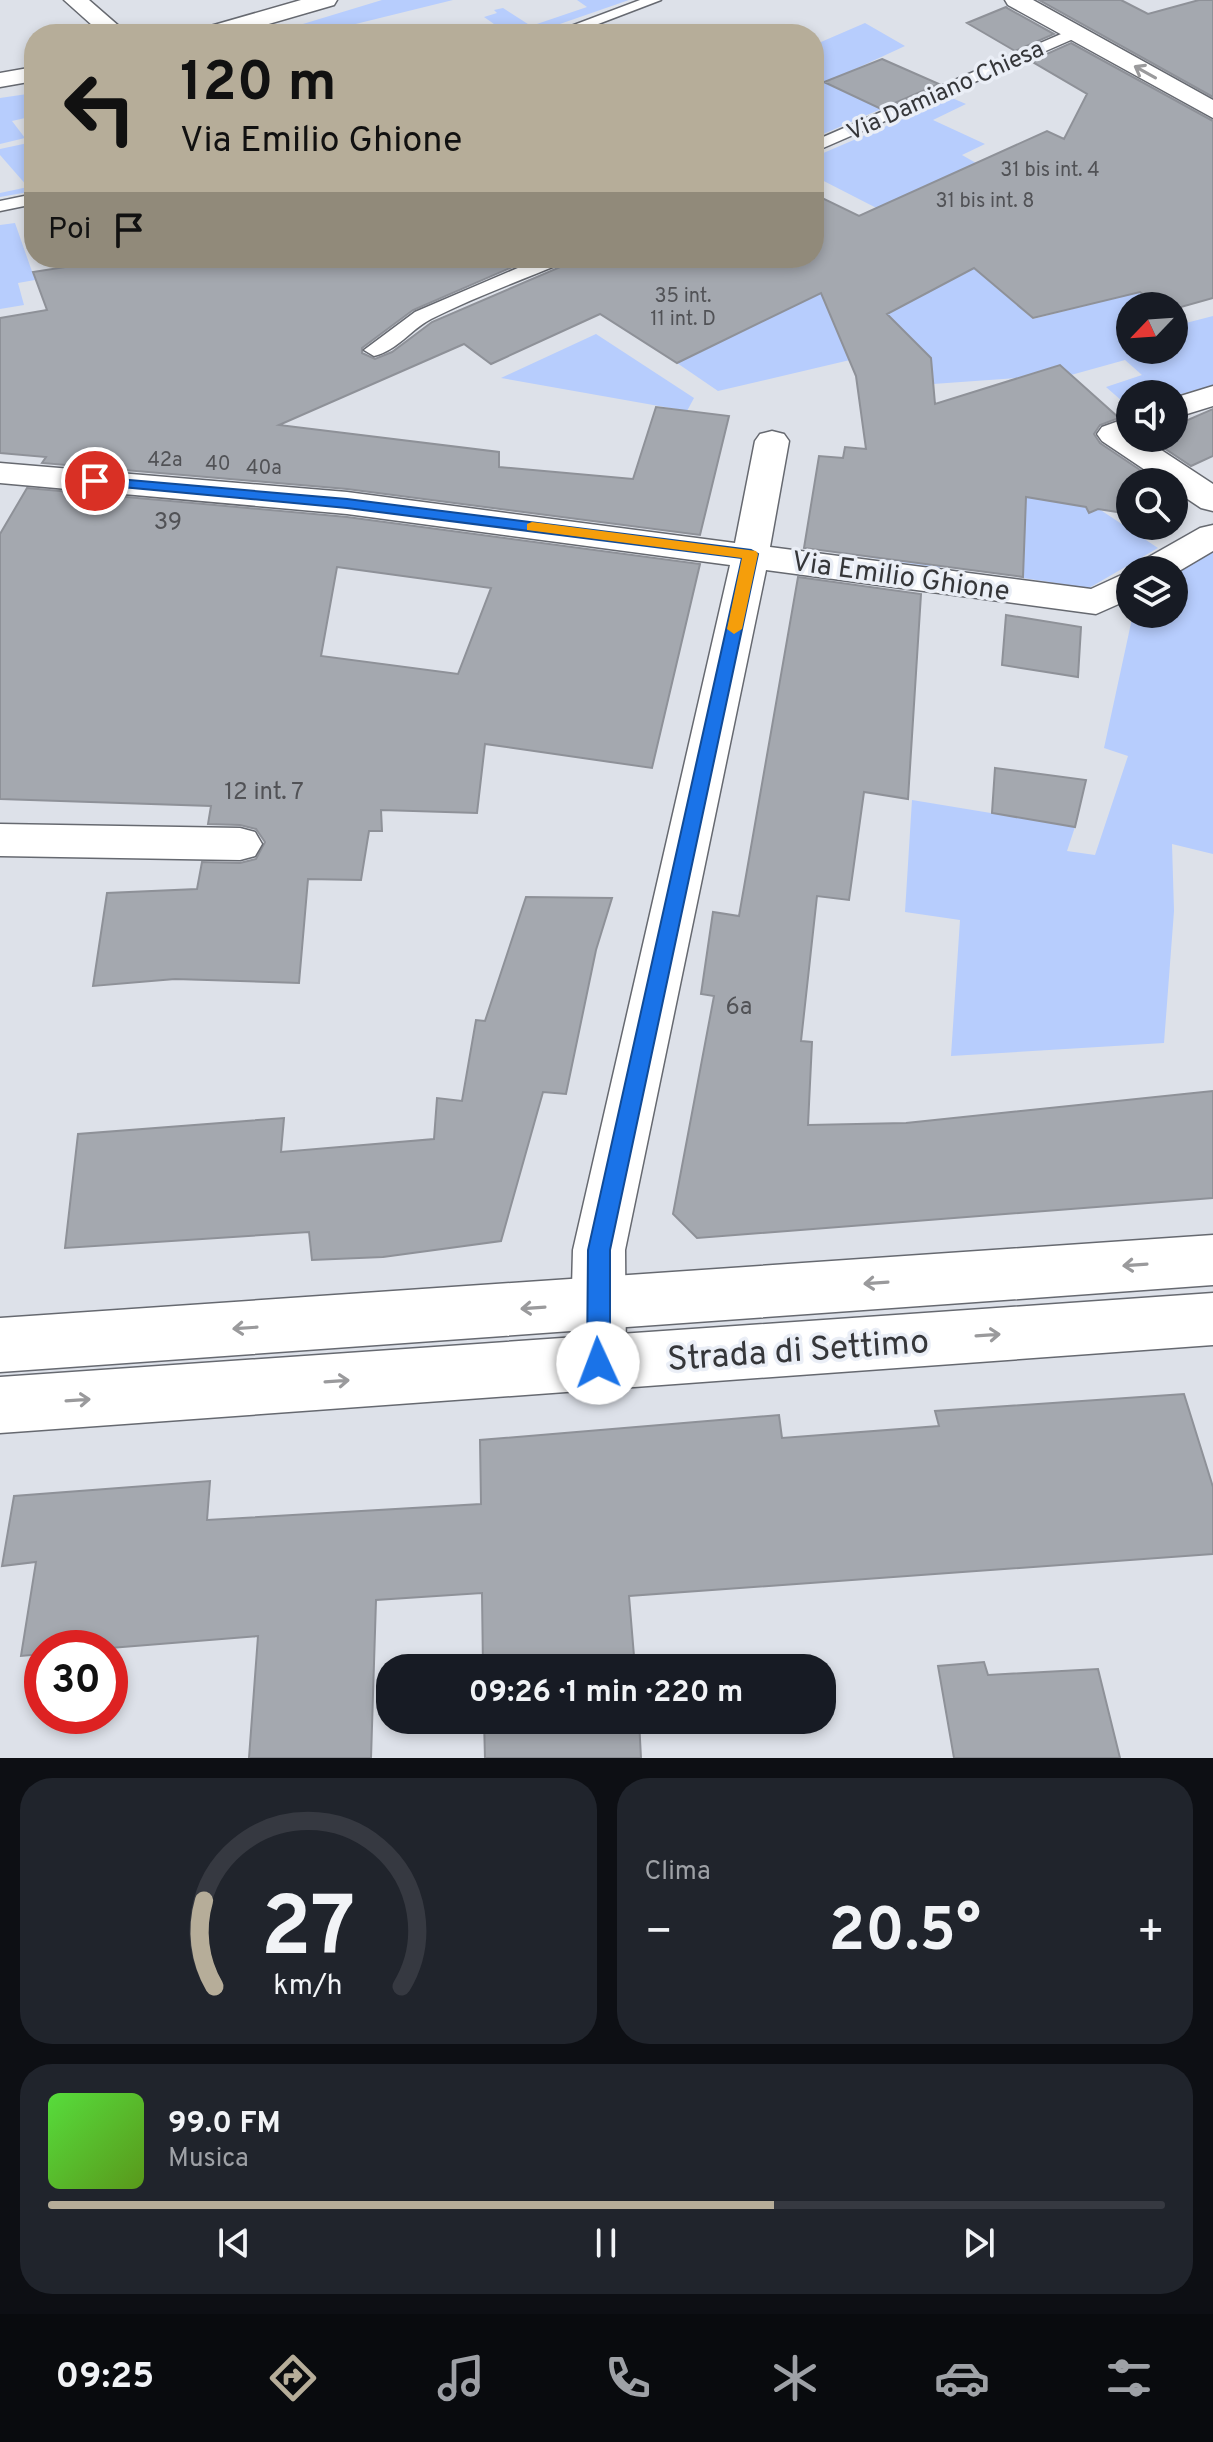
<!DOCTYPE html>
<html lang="it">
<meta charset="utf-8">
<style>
body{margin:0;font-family:Overpass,sans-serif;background:#20242c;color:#f1f3f6;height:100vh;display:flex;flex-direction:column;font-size:30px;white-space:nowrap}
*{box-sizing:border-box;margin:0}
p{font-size:26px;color:#9ea1a6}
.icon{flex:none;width:44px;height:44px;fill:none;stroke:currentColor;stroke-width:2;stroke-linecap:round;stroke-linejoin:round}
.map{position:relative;height:1758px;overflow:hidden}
.sheet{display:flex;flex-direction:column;gap:20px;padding:20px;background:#0d0f14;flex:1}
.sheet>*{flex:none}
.top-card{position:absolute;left:24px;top:24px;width:800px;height:244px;border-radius:32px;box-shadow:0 4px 12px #0003;background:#b6ad99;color:#111;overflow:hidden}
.needle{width:52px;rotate:245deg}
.tools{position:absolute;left:1116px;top:292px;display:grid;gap:16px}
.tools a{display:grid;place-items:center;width:72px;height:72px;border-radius:50%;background:#171b24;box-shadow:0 4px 12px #0003;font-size:40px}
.speed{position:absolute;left:24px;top:1630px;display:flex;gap:16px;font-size:40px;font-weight:700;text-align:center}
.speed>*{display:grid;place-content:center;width:104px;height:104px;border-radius:50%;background:#171b24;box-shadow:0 4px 12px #0003;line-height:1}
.speed .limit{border:12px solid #d22;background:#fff;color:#111}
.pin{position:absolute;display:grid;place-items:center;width:68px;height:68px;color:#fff;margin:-34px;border:4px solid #fff;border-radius:50%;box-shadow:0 2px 8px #0007}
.me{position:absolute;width:88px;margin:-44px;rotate:358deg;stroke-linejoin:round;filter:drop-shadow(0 0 6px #0008)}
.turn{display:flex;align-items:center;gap:28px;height:168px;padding:0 24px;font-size:36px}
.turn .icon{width:104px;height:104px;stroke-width:2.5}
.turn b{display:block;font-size:56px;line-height:68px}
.then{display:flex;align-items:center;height:76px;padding:0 24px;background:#0003;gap:16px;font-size:30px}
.big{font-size:60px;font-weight:700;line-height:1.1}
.sheet .tile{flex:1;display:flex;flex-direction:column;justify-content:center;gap:12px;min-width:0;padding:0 28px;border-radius:32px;background:#20242c}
.sheet .dial{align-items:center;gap:0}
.dial svg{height:208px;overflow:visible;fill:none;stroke:#363941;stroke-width:7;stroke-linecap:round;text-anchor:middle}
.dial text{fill:#f1f3f6;stroke:none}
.song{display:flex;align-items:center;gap:24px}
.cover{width:96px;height:96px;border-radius:12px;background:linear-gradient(135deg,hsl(110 70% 55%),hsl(90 70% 35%))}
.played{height:8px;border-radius:4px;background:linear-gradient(90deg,#b6ad99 65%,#363941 65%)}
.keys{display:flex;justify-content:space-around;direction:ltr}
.heat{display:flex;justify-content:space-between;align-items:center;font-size:44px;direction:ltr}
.sheet .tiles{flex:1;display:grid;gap:20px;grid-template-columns:1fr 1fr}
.tile:last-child{grid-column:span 2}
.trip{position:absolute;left:376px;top:1654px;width:460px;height:80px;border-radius:32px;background:#171b24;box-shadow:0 4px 12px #0003;font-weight:700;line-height:80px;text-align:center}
.tab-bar{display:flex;height:128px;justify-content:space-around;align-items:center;background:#090b0e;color:#9ea1a6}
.tab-bar .icon{width:56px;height:56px}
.tab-bar .on{color:#b6ad99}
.tab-bar b{font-size:36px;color:#f1f3f6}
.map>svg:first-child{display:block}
.green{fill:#b7cdfd}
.building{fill:#a4a8af;stroke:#8e9198;stroke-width:2;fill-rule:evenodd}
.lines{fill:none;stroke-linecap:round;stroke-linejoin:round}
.lane-casing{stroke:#666970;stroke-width:3}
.street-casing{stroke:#666970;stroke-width:3}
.primary-casing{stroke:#666970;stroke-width:3}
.lane{fill:#fff;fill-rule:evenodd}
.street{fill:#fff;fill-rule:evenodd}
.primary{fill:#fff;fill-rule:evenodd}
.oneway{stroke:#9a9a9c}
.route{fill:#1a73e8;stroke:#114b97;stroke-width:2}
.slow{fill:#f59e0b}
.labels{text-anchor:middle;stroke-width:7;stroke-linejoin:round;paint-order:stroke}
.far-number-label{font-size:20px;fill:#515256}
.far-street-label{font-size:24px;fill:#353639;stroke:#eaeef6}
.number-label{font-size:24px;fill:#515256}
.street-label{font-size:28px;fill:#353639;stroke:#eaeef6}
.near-street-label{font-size:34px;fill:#353639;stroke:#eaeef6}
</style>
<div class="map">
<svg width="1213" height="1758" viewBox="0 0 1213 1758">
<rect width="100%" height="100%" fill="#dde1e9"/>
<path class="green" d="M382,0H453L315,34H270Z
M577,0H629L531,34H456L494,24L484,17L497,13L494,10L503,8L531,26L587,7Z
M865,23L905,46L825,83L881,109L814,138V45Z
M34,93V116L12,121L25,138L0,144V98Z
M952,98L966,104L933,120L985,144L962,155L976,163L935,238L814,176V157Z
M28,143L34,151V191L0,197V193L28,187L0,155V149Z
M15,223L35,280L18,283L24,305L0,309V225Z
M982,263L987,279L1033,319L1140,292L1157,306H1130V350H1174V322L1178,325L1213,316V385L1174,396L1130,394V408L1106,387L1142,375L1125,360L1071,375L1059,365L1017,378L933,384L931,358L850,360L718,391L677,363L834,287Z
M596,334L694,398L687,411L501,378Z
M959,488L1093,505L1158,548L1089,588L1023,578L1024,530L946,529L940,568L813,549Z
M1213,550V854L1172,844L1174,911L1164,1043L951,1056L960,920L905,912L912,800L1075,827L1067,851L1095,855L1128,756L1104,748L1133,614H1174V571Z"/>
<path class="building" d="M1039,0H1121L1148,14L1199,0H1213V97Z
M1006,7L1007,8L1054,34L1015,51L967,23Z
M1071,43L1213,121V298L1174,309V306H1157L1140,292L1033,318L974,268L887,314L931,358L935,404L1060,365L1119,418L1100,425L1094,434L1100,443L1158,482H1130V514L1098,509L1089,513L1086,507L1026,497L1023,577L804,548L819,456L843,458L845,447L866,449L856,376L821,293L677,363L600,314L491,364L464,344L279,425L499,452V467L633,479L656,407L729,416L700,535L347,489L42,463L46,457L0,453V318L47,310L33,272L123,258H533L413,310L362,348V353L375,359L392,352L432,322L565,265L569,258H814V194L859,216L1047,131L1064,139L1087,94L1031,61Z
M882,59L939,84L881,109L824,82Z
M1213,409V456L1191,466L1149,438H1174V426Z
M27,488L347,517L700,564L652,768L485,744L477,813L381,810L382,831H369L361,880L308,879L299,983L175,979L93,986L107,893L197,889L202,862L240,863L256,859L265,842L256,829L240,825L208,824L211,806L0,799V534ZM337,567L491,588L458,674L321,656Z
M798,577L921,594L908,799L864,792L849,900L817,896L801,1041L812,1042L808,1125L906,1123L1213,1091V1198L697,1238L673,1214L714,996L701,994L713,912L739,916Z
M1006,615L1081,627L1078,677L1002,665Z
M995,768L1086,780L1075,827L992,813Z
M526,897L612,898L596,950L566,1094L543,1092L501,1241L383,1257L312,1260L309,1232L65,1248L78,1134L284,1118L281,1152L434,1139L437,1098L462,1101L476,1020L485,1021Z
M1184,1394L1213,1487V1554L629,1596L635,1668H483L482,1593L376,1600L371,1758H249L258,1636L110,1648H42V1654L21,1656L36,1562L2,1566L14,1496L210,1481L207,1520L481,1504L480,1440L779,1415L782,1438L939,1426L935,1411Z
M984,1662L988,1675L1098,1669L1120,1758H954L938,1666Z
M484,1720H639L641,1758H485Z"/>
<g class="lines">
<g class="lane-casing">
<path id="lane" d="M640,0H661L572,34H550Z
M1075,28L1080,30V36L814,152V141Z
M34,194V204L0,211V201Z
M541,258H566L564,262C520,281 474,297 431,319C410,330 398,350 374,356L364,350L415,312Z"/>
</g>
<g class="street-casing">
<path id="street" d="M64,0H89L128,34H102Z
M301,0H337L334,5L234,34H196L200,29Z
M1005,0H1033L1213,100V118L1008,5Z
M34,67V81L0,87V73Z
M1213,386V406L1174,418V398Z
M1130,417V438H1143L1213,484V511L1201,508L1174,490V482H1163L1102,441L1097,434L1102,427Z
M772,431L784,434L789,441L770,547L1091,589L1130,571V599L1096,614L766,570L625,1250L626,1363L618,1382L598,1390L578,1382L570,1363L573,1250L730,565L347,514L0,483V463L347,492L735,543L755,441L760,434Z
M1213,525V551L1174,574V570H1135L1140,562L1200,528Z
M0,824L240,828L255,832L262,844L255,856L240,860L0,856Z"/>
</g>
<g class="primary-casing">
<path id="primary" d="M1213,1235V1285L0,1372V1318Z
M1213,1293V1345L0,1433V1377Z"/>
</g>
<use href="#lane" class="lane"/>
<use href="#street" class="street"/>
<use href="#primary" class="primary"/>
</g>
<defs><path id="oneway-shaft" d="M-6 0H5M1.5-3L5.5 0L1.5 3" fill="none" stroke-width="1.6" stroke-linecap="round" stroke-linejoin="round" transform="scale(2)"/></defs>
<g class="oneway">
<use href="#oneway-shaft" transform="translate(1145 72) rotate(-151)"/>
<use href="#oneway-shaft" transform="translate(1135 1265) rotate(176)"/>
<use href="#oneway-shaft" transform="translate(876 1283) rotate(176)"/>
<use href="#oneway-shaft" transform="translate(533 1308) rotate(176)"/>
<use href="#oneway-shaft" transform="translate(245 1328) rotate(176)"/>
<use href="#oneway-shaft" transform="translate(988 1335) rotate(-4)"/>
<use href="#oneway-shaft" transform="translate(337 1381) rotate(-4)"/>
<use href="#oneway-shaft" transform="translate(78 1400) rotate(-4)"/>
</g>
<path class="route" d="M95,477L347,499L751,550L758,554L610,1250V1363L607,1371L598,1374L590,1371L587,1363L588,1250L742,558L347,508L90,484V478Z"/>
<path class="slow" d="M532,522L756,551L758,554L742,629L734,634L727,629L742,558L527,530V524Z"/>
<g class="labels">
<g class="far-number-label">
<text x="1050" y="176">31 bis int. 4</text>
<text x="985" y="207">31 bis int. 8</text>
<text x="683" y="302">35 int.<tspan x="683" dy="23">11 int. D</tspan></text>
<text x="165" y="466">42a</text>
<text x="218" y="470">40</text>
<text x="264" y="474">40a</text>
</g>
<g class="far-street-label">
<text transform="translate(945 90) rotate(-24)" y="8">Via Damiano Chiesa</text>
</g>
<g class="number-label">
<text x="168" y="529">39</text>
<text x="264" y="799">12 int. 7</text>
<text x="739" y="1014">6a</text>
</g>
<g class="street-label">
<text transform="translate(901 575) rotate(8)" y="10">Via Emilio Ghione</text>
</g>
<g class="near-street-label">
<text transform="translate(798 1349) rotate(-4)" y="12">Strada di Settimo</text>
</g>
</g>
</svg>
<div class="tools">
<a><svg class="needle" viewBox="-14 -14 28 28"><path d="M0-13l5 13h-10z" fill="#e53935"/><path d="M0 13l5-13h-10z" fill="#9ea1a6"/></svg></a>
<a><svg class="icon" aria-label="sound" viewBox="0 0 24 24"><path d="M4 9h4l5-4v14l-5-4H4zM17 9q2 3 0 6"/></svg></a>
<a><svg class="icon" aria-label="search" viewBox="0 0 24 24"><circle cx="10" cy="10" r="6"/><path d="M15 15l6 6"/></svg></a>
<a><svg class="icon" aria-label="layers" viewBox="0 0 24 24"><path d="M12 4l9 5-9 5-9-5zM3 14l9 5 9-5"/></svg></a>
</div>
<div class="speed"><div class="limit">30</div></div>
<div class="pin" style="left:95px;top:481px;background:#d93025"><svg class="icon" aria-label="arrive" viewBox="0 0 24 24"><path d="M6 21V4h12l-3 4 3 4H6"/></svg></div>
<svg class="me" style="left:598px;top:1363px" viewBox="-20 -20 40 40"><circle r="19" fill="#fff"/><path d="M0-13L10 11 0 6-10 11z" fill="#1a73e8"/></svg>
<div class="trip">09:26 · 1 min · 220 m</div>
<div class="top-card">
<div class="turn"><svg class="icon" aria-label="left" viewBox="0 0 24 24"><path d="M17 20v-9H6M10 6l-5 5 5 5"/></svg><div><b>120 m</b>Via Emilio Ghione</div></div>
<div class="then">Poi<svg class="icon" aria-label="arrive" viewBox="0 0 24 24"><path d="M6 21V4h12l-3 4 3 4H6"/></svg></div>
</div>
</div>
<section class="sheet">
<div class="tiles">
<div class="tile dial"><svg viewBox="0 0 100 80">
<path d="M14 69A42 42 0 1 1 86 69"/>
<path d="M14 69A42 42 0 0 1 10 36" stroke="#b6ad99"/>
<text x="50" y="56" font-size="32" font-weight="700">27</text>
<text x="50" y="72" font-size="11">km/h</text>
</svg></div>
<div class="tile"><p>Clima</p>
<div class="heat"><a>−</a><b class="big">20.5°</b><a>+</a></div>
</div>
<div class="tile">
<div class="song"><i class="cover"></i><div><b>99.0 FM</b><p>Musica</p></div></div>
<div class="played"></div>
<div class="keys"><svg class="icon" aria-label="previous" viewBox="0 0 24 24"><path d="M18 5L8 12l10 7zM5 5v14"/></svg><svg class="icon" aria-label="pause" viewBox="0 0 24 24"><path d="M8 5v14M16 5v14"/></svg><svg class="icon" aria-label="next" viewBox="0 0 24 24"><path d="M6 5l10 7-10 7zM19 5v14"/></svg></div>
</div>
</div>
</section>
<nav class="tab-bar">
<b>09:25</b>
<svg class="icon on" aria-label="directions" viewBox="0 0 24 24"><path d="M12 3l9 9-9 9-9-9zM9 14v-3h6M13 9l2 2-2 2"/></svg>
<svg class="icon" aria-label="music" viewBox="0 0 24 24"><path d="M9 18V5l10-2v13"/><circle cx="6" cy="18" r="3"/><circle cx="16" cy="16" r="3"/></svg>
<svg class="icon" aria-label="phone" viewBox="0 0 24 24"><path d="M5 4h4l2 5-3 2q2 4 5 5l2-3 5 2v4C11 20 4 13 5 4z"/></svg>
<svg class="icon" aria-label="climate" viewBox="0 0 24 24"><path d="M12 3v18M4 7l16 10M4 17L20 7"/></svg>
<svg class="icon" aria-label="car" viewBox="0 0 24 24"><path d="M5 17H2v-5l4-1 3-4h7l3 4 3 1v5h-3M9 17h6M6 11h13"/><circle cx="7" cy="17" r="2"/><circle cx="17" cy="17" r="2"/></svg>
<svg class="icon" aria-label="filters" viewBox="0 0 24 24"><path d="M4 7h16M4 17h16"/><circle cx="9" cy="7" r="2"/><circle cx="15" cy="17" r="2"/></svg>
</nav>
